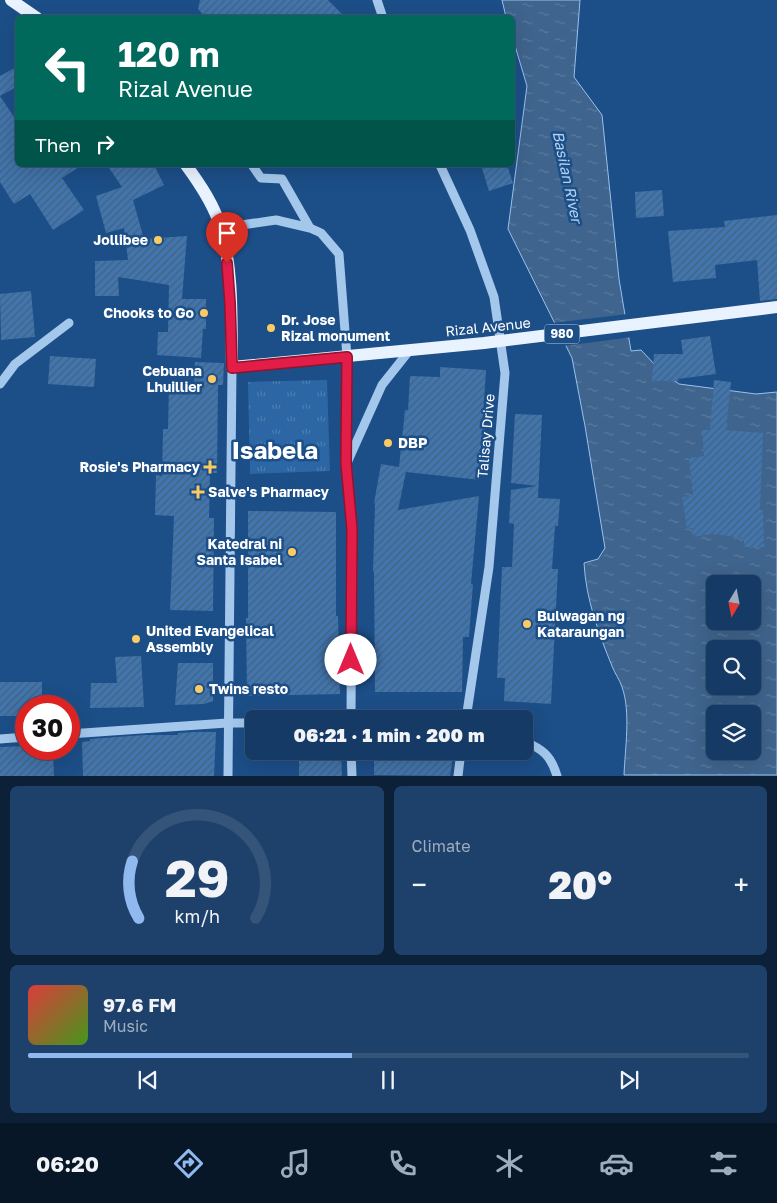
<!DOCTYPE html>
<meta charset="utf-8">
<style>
body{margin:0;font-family:"Golos Text",sans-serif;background:#1e416b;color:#f1f3f6;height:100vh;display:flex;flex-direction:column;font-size:19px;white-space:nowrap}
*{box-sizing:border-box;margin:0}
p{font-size:16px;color:#9dadbf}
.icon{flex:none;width:28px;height:28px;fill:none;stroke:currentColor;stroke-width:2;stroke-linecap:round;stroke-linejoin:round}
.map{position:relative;height:776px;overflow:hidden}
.details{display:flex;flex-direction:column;gap:10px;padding:10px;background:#0c2038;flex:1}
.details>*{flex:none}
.top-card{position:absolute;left:15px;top:15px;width:500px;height:152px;border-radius:8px;box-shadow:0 5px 20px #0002,0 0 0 1px #345479;background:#00695c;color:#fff;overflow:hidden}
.needle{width:32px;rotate:190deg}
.buttons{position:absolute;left:706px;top:575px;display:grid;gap:10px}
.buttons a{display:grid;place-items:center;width:55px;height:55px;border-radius:8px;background:#153a65;box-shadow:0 5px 20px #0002,0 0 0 1px #345479;font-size:25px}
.speed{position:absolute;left:15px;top:695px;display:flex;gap:10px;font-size:25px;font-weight:700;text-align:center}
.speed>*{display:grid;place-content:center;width:65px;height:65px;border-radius:50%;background:#153a65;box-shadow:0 5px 20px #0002,0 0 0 1px #345479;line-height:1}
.speed .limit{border:8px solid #d22;background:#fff;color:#111}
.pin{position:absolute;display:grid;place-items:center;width:42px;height:42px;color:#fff;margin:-51px -21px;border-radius:50% 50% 50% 0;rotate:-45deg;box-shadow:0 0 5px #0007}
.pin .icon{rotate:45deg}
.me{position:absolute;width:55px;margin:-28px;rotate:0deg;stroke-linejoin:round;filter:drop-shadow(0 0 4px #0008)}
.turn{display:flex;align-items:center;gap:18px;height:105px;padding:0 20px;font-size:22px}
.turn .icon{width:65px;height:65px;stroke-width:2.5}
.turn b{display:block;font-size:35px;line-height:42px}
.then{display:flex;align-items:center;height:48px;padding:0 20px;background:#0003;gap:10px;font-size:19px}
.big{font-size:38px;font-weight:800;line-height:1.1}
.details .tile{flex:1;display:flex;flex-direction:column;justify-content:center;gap:8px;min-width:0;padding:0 18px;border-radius:8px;background:#1e416b}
.details .dial{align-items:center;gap:0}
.dial svg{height:130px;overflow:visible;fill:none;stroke:#345479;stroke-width:7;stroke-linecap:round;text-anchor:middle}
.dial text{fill:#f1f3f6;stroke:none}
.song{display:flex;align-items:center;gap:15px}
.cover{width:60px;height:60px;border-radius:8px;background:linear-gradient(135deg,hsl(0 70% 55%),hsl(100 70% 35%))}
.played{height:5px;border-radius:2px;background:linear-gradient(90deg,#90b9f0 45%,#345479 45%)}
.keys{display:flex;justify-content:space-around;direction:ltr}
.heat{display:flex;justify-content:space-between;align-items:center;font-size:28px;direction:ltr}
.details .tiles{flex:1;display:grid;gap:10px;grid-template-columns:1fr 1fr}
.tile:last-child{grid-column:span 2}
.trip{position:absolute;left:245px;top:710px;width:288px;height:50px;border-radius:8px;background:#153a65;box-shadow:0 5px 20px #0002,0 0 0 1px #345479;font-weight:800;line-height:50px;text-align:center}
.tabs{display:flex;height:80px;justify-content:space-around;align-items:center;background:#081728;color:#9dadbf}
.tabs .icon{width:35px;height:35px}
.tabs .on{color:#90b9f0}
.tabs b{font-size:22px;color:#f1f3f6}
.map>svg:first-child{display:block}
.park{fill:url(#park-tufts)}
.water{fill:url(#water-ripples);stroke:#98c2ee;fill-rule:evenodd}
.pier{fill:#1c4e87}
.building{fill:url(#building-hatch)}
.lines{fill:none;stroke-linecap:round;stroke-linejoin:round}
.minor{stroke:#a4c7ec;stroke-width:9}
.major{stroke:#e9f2ff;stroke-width:12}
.route-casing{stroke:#92132f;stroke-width:12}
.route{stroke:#e11d48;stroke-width:9}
.poi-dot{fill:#fcca62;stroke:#1c4e87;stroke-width:2}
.labels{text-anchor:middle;stroke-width:5;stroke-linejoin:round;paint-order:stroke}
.shield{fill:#1c4e87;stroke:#bbcadb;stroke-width:1}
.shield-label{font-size:12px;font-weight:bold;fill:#fff}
.poi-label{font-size:14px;font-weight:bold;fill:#fff;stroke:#1c4e87;text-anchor:start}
.street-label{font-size:14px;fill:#fff;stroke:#1c4e87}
.water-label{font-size:15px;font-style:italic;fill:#b0d1f3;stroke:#1c4e87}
.town-label{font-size:24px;font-weight:bold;fill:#fff;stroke:#1c4e87}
</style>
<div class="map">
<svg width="777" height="776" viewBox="0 0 777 776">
<defs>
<pattern id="park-tufts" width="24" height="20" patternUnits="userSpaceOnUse" patternTransform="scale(1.25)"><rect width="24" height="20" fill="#2c66a4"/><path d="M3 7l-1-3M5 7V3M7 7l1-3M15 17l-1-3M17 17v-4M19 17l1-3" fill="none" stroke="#4c7db2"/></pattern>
<pattern id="water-ripples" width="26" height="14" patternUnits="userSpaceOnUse" patternTransform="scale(1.25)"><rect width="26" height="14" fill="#3f648d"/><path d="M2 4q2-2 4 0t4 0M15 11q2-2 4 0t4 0" fill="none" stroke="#5c7b9e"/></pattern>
<pattern id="building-hatch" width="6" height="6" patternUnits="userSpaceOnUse" patternTransform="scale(1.25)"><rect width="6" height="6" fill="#4075ae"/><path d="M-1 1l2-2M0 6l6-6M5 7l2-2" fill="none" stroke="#46607d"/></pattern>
</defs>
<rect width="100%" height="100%" fill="#1c4e87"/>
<path class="park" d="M327,380L330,471L250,474L248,382Z"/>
<path class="water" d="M502,0H580L574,77L602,115L619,279L631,351L641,350L657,367L679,384L756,394L777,392V775H624C625,749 631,712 622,687C620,680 615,674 612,666C598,632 586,599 584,563L598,559L605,548L585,426L572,358L508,229L527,86L513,39L512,18L506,17ZM715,584H752V621H715ZM715,649H752V686H715ZM715,714H752V751H715Z"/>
<path class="pier" d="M628,314L632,337L563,346L552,323Z"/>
<path class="building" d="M200,0H328L346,18H206L198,9Z
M18,66V86L0,96V76Z
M0,96L18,123V165H82L62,178L84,210L53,230L30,194L14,204L0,182Z
M107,165H154L164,185L133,200L144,239L187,236L182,299H206V329H203L201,358L157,355L158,332H168L169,285L118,277L119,296H95V261L128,260L124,228L106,233L96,196L122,187Z
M481,165H507L513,183L489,191Z
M662,190L664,216L636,218L635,192Z
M777,215V299L760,301L757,260L715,265L716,278L673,282L668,231L725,227L724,221Z
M31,291L35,337L1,340L0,294Z
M710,336L716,374L678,379L679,381H652L654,354H683L681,340Z
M50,356L96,359L94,387L48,384Z
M195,362L224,363L223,385H218L217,473H210L209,518H214L213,611L170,610L174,516L155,515L156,475L162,476L163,429H168L169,386L194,387Z
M440,367L486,370L483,416H486L480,480L406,472L398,510L479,496L471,584H473L469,637H463L462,692H375L374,572H373L375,503H374L381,464L399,467L405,410H408L410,376L440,377Z
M714,380L731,382L726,430L763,433L760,510H763L764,547H744V538L712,534L693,537L692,528L687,529L682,497L693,496L689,458L704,456L702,430H710Z
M515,414L542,415L538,498L560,499L558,526H555L552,569H558L551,704L504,701L505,678H497L502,567H512L514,524L509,523L511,490L537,486L511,483Z
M248,511L336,512V616H338L340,694L247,696L246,618H248Z
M141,656L144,707L90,708L91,683H117L115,657Z
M178,663H213V701L204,704L175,705Z
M0,682H42V706H26V716H0Z
M195,732H216L214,776H83L82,742L90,741V739L145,735H178V733Z
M26,746V749H53L54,776H0V747Z
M299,751H341L342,776H299Z
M434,751H454L450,776L374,775V754H434Z"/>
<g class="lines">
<path class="minor" d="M377,0L383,18
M252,165L261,178L282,179L310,228
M440,165L470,230L494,297L505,373L489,567L466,719
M221,228L276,220L310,228L321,233L339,254L347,357V458
M0,384L15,364L69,323
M351,719L352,529L347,463L382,385L409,351
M69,734L227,723H254
M0,739L26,737
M524,741C542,749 551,755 557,776
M351,751L352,776
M228,776L232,367
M458,776L461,751"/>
<path class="major" d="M11,0L37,18
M186,165C200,184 215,206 221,229C234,273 231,322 232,367L484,343L777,307"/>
</g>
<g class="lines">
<g class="route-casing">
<path id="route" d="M227,263L230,303L232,368L347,357L346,463L352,529L351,660"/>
</g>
<use href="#route" class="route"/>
</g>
<g class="poi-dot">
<circle cx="158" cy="240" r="5"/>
<circle cx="204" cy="313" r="5"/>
<circle cx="271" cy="328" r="5"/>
<circle cx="212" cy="379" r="5"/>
<circle cx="388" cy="443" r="5"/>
<path d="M207.5 459.5h5v5h5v5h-5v5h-5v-5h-5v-5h5z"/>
<path d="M195.5 484.5h5v5h5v5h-5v5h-5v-5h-5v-5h5z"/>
<circle cx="292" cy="552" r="5"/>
<circle cx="527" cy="624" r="5"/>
<circle cx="136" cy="639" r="5"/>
<circle cx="199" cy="689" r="5"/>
</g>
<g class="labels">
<rect class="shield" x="544.5" y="324.5" width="35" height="19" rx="4"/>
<g class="shield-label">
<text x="562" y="338">980</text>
</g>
<g class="poi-label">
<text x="148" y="245" text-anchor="end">Jollibee</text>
<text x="194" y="318" text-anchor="end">Chooks to Go</text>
<text x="281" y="325">Dr. Jose<tspan x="281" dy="16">Rizal monument</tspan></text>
<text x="202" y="376" text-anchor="end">Cebuana<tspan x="202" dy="16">Lhuillier</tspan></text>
<text x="398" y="448">DBP</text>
<text x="200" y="472" text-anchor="end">Rosie's Pharmacy</text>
<text x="208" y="497">Salve's Pharmacy</text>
<text x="282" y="549" text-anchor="end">Katedral ni<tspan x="282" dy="16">Santa Isabel</tspan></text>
<text x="537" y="621">Bulwagan ng<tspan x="537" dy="16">Kataraungan</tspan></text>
<text x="146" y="636">United Evangelical<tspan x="146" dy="16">Assembly</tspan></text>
<text x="209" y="694">Twins resto</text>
</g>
<g class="street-label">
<text transform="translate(488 327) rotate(-6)" y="5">Rizal Avenue</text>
<text transform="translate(486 436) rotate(-85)" y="5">Talisay Drive</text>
</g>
<g class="water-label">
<text transform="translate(567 177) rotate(78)" y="5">Basilan River</text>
</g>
<g class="town-label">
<text x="275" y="459">Isabela</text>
</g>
</g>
</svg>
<div class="buttons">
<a><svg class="needle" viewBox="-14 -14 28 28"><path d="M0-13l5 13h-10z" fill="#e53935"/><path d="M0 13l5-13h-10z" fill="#9dadbf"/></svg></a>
<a><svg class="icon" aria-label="search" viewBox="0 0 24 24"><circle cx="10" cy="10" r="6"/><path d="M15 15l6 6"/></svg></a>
<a><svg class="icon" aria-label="layers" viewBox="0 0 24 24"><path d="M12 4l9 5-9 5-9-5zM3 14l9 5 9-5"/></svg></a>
</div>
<div class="speed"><div class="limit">30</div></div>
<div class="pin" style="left:227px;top:263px;background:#d93025"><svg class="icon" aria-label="arrive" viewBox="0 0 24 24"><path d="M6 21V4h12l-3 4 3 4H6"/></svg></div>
<svg class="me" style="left:351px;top:660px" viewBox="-20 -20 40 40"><circle r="19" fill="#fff"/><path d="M0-13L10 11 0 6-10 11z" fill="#e11d48"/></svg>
<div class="trip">06:21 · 1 min · 200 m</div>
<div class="top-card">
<div class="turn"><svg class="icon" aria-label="left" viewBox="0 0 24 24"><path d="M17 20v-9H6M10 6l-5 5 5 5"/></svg><div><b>120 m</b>Rizal Avenue</div></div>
<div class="then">Then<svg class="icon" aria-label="right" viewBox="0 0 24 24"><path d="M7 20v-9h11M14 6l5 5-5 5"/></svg></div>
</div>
</div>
<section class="details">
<div class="tiles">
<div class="tile dial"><svg viewBox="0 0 100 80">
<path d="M14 69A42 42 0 1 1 86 69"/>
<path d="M14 69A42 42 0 0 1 10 34" stroke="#90b9f0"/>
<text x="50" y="56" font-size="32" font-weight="700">29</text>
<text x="50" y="72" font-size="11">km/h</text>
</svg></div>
<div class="tile"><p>Climate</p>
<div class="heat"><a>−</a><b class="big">20°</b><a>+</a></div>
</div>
<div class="tile">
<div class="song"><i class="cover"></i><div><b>97.6 FM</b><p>Music</p></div></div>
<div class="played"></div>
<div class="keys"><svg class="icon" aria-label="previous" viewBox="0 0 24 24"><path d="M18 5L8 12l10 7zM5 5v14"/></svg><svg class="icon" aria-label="pause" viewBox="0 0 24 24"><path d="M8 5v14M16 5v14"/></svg><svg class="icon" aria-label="next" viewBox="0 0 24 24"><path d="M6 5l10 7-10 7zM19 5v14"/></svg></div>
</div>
</div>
</section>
<nav class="tabs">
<b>06:20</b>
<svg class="icon on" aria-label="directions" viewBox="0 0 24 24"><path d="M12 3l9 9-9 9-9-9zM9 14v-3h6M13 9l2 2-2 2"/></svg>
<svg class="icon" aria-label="music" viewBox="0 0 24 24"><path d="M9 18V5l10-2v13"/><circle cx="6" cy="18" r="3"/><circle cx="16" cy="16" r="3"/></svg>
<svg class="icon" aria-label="phone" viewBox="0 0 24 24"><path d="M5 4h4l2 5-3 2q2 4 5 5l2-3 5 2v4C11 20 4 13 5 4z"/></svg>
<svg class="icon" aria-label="climate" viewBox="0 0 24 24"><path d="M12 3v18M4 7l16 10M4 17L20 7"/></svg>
<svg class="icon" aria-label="car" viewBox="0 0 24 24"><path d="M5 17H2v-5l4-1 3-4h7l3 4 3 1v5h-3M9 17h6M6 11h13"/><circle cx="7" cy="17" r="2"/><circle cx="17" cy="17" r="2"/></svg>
<svg class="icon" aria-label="filters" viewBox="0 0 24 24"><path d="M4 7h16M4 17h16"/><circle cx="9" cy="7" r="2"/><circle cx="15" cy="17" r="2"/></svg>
</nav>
